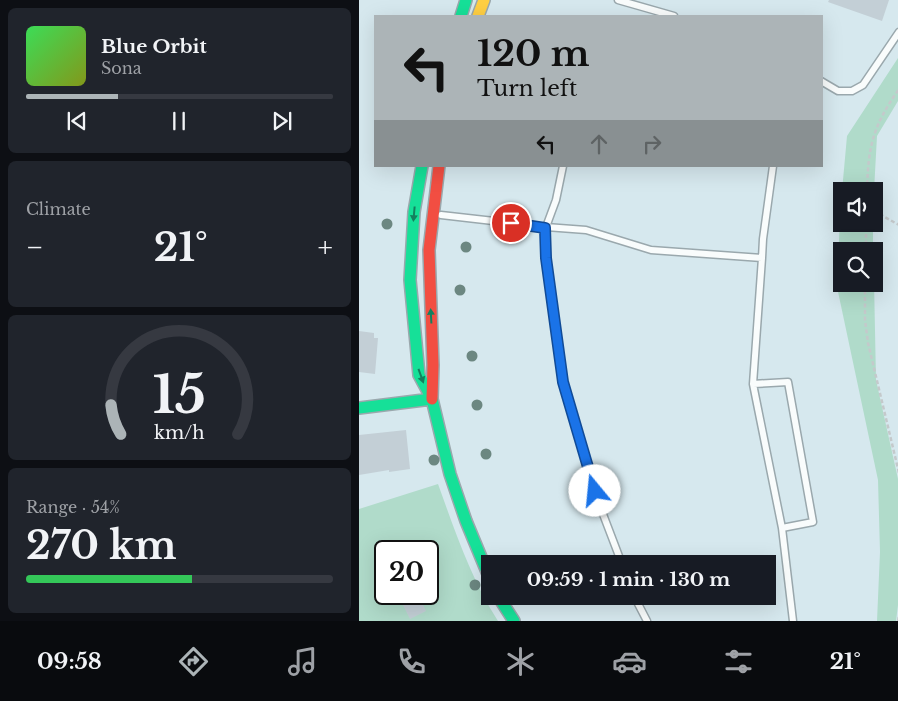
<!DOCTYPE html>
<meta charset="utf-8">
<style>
body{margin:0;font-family:"Libre Baskerville",serif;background:#20242c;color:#f1f3f6;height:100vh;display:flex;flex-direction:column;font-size:19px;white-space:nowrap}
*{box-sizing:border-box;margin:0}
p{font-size:16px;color:#9ea1a6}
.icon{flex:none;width:28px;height:28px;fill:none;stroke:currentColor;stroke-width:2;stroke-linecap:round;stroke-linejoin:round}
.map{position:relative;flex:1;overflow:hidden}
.drawer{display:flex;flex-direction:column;gap:8px;padding:8px;background:#0d0f14;width:359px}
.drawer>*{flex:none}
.guide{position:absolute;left:15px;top:15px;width:449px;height:152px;border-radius:0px;box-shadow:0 5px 20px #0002;background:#acb4b7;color:#111;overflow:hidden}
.fabs{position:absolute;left:474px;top:182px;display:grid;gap:10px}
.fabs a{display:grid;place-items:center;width:50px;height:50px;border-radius:0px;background:#171b24;box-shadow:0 5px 20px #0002;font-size:25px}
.speed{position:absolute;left:15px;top:540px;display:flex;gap:10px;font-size:25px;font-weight:700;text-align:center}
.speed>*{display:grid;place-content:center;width:65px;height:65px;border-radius:50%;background:#171b24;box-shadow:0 5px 20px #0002;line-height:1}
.speed .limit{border:2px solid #111;border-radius:8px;background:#fff;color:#111}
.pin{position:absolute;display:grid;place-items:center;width:42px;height:42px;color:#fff;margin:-21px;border:2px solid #fff;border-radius:50%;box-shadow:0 1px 5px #0007}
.me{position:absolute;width:55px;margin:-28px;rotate:343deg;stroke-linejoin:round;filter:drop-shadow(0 0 4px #0008)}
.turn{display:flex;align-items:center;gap:18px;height:105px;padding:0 20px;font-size:22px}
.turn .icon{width:65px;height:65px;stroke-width:2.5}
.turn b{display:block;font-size:35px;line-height:42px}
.lanes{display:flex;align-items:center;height:48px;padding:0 20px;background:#0003;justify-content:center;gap:25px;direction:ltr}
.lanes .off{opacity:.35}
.big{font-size:38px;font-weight:700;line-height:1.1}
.drawer .card{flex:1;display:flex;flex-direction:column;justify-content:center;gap:8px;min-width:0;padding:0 18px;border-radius:8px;background:#20242c}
.drawer .dial{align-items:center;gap:0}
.dial svg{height:130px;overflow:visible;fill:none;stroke:#363941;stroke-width:7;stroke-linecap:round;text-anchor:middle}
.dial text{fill:#f1f3f6;stroke:none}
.song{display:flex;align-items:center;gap:15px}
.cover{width:60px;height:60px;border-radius:8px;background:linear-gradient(135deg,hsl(130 70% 55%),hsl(70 70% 35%))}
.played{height:5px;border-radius:2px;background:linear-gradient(90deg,#acb4b7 30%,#363941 30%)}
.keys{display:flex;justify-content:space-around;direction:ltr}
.heat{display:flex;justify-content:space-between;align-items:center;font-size:28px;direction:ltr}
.charge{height:8px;border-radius:4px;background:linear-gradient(90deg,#34c759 54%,#363941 0)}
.trip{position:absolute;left:122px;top:555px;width:295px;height:50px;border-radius:0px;background:#171b24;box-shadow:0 5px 20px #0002;font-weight:700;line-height:50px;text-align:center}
.tabs{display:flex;height:80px;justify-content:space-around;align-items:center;background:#090b0e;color:#9ea1a6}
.tabs .icon{width:35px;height:35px}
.tabs .on{color:#acb4b7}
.tabs b{font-size:22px;color:#f1f3f6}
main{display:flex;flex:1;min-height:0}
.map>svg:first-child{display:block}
.green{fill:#b0dbca;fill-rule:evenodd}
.building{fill:#c3cfd6}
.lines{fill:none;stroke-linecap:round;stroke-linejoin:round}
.lane-casing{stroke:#9aa8ad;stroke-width:9}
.fast-casing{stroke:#9aa8ad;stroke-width:14}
.slow-casing{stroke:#9aa8ad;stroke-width:14}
.jam-casing{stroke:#9aa8ad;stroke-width:14}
.path{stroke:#c4c9cb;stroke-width:2.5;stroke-dasharray:4 2.5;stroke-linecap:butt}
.lane{stroke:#f9fcfc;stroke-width:6}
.fast{stroke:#16e098;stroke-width:11}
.slow{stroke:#ffcf43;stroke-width:11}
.jam{stroke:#f24e42;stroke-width:11}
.tree{fill:#6c8781}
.oneway{fill:#14805e}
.route-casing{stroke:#114b97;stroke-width:12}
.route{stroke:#1a73e8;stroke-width:9}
</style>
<main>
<section class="drawer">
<div class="card">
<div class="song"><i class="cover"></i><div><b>Blue Orbit</b><p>Sona</p></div></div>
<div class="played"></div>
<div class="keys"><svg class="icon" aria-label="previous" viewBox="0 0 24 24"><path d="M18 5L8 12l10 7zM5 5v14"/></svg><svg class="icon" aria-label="pause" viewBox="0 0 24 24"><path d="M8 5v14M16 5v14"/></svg><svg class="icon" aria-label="next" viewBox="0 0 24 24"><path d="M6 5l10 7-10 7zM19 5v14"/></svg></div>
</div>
<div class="card"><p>Climate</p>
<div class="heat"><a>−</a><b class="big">21°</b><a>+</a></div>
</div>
<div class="card dial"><svg viewBox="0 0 100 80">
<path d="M14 69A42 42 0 1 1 86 69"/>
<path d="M14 69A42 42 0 0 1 8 51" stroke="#acb4b7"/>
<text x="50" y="56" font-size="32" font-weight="700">15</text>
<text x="50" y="72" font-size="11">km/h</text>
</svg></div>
<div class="card"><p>Range · 54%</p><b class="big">270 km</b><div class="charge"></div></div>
</section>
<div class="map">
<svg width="540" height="621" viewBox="0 0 540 621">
<rect width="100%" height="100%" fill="#d6e8ee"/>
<path class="green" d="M539,58V101L518,136L515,191H483L488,136Z
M482,193V224H514V251H482V284H515V281L517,380L539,479L540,597L537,621H518L521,552L519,480L478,287Z
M79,484C96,531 112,579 139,621H0V509ZM26,551H69V594H26Z"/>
<path class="building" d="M470,0H530L523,21L469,2Z
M0,331L15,333V338H19L16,374L0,372Z
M47,430L51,469L30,472V470L0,475V435Z
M53,594H59L67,611L51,619L41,599Z"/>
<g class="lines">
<g class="lane-casing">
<path id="lane" d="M259,0L315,16
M462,81L479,91H493L504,85L540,32
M204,166L197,200L187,227V258L204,382L242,509L263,564
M82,215L187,227L227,230L292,250L403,258L394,384L423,528L434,621
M403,258L404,239L414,166
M394,384L429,382L454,522L423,528
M275,596L288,621"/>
</g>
<g class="fast-casing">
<path id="fast" d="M102,16L107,0
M63,166L55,212L51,280L60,375L73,399L91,474L107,521L131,579
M0,408L73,399
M139,596L155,621"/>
</g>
<g class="slow-casing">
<path id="slow" d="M119,16L125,0"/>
</g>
<g class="jam-casing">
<path id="jam" d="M73,399L74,365L70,250L80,166"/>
</g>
<path class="path" d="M508,191C509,146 514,126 540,89
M515,211L540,225
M507,251V224
M506,284V320L509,343L540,473
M539,621L540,616"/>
<use href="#lane" class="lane"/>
<use href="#fast" class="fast"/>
<use href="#slow" class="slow"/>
<use href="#jam" class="jam"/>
</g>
<g class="tree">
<circle cx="28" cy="224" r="5.5"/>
<circle cx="107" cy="247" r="5.5"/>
<circle cx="101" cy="290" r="5.5"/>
<circle cx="113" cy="356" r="5.5"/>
<circle cx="118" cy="405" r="5.5"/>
<circle cx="127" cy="454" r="5.5"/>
<circle cx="75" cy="460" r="5.5"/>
<circle cx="116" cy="585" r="5.5"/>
</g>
<defs><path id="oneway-solid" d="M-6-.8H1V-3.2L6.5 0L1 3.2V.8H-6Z" transform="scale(1.25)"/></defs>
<g class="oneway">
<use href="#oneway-solid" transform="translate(55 214) rotate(95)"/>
<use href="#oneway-solid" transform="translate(72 316) rotate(-93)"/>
<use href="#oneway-solid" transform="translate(62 376) rotate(70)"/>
</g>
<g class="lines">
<g class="route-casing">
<path id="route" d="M152,223L186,228L187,258L204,382L236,491"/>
</g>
<use href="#route" class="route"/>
</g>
</svg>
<div class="fabs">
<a><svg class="icon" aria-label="sound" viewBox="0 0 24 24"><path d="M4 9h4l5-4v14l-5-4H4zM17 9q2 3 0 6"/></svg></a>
<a><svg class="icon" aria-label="search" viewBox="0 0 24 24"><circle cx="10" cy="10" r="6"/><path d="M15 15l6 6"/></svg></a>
</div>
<div class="speed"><div class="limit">20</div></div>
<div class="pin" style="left:152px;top:223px;background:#d93025"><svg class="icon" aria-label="arrive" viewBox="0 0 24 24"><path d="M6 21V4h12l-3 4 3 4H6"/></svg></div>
<svg class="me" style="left:236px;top:491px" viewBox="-20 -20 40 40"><circle r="19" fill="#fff"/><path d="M0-13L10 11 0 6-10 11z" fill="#1a73e8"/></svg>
<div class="trip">09:59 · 1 min · 130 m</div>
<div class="guide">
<div class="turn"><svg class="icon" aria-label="left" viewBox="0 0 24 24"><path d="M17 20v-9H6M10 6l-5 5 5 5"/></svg><div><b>120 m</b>Turn left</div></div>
<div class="lanes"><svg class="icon" aria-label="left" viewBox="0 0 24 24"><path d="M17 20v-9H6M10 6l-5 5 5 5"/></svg><svg class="icon off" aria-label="ahead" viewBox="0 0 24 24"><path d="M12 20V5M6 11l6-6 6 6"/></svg><svg class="icon off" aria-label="right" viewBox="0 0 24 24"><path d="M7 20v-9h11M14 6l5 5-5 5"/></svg></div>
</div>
</div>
</main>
<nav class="tabs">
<b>09:58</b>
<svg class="icon on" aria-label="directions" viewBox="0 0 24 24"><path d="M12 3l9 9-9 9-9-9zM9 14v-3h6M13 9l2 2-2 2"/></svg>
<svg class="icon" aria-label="music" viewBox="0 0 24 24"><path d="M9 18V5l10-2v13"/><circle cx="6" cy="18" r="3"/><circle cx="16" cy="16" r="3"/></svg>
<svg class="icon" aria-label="phone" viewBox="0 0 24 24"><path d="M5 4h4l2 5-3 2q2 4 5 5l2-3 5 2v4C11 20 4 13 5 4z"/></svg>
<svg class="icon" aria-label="climate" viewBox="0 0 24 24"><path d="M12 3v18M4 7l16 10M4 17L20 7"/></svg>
<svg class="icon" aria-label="car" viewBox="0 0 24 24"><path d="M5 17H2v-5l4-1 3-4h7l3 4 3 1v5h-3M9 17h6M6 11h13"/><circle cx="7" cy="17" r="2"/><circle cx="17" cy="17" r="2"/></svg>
<svg class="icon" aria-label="filters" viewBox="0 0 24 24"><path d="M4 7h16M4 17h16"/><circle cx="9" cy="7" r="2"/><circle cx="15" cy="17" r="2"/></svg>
<b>21°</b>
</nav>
